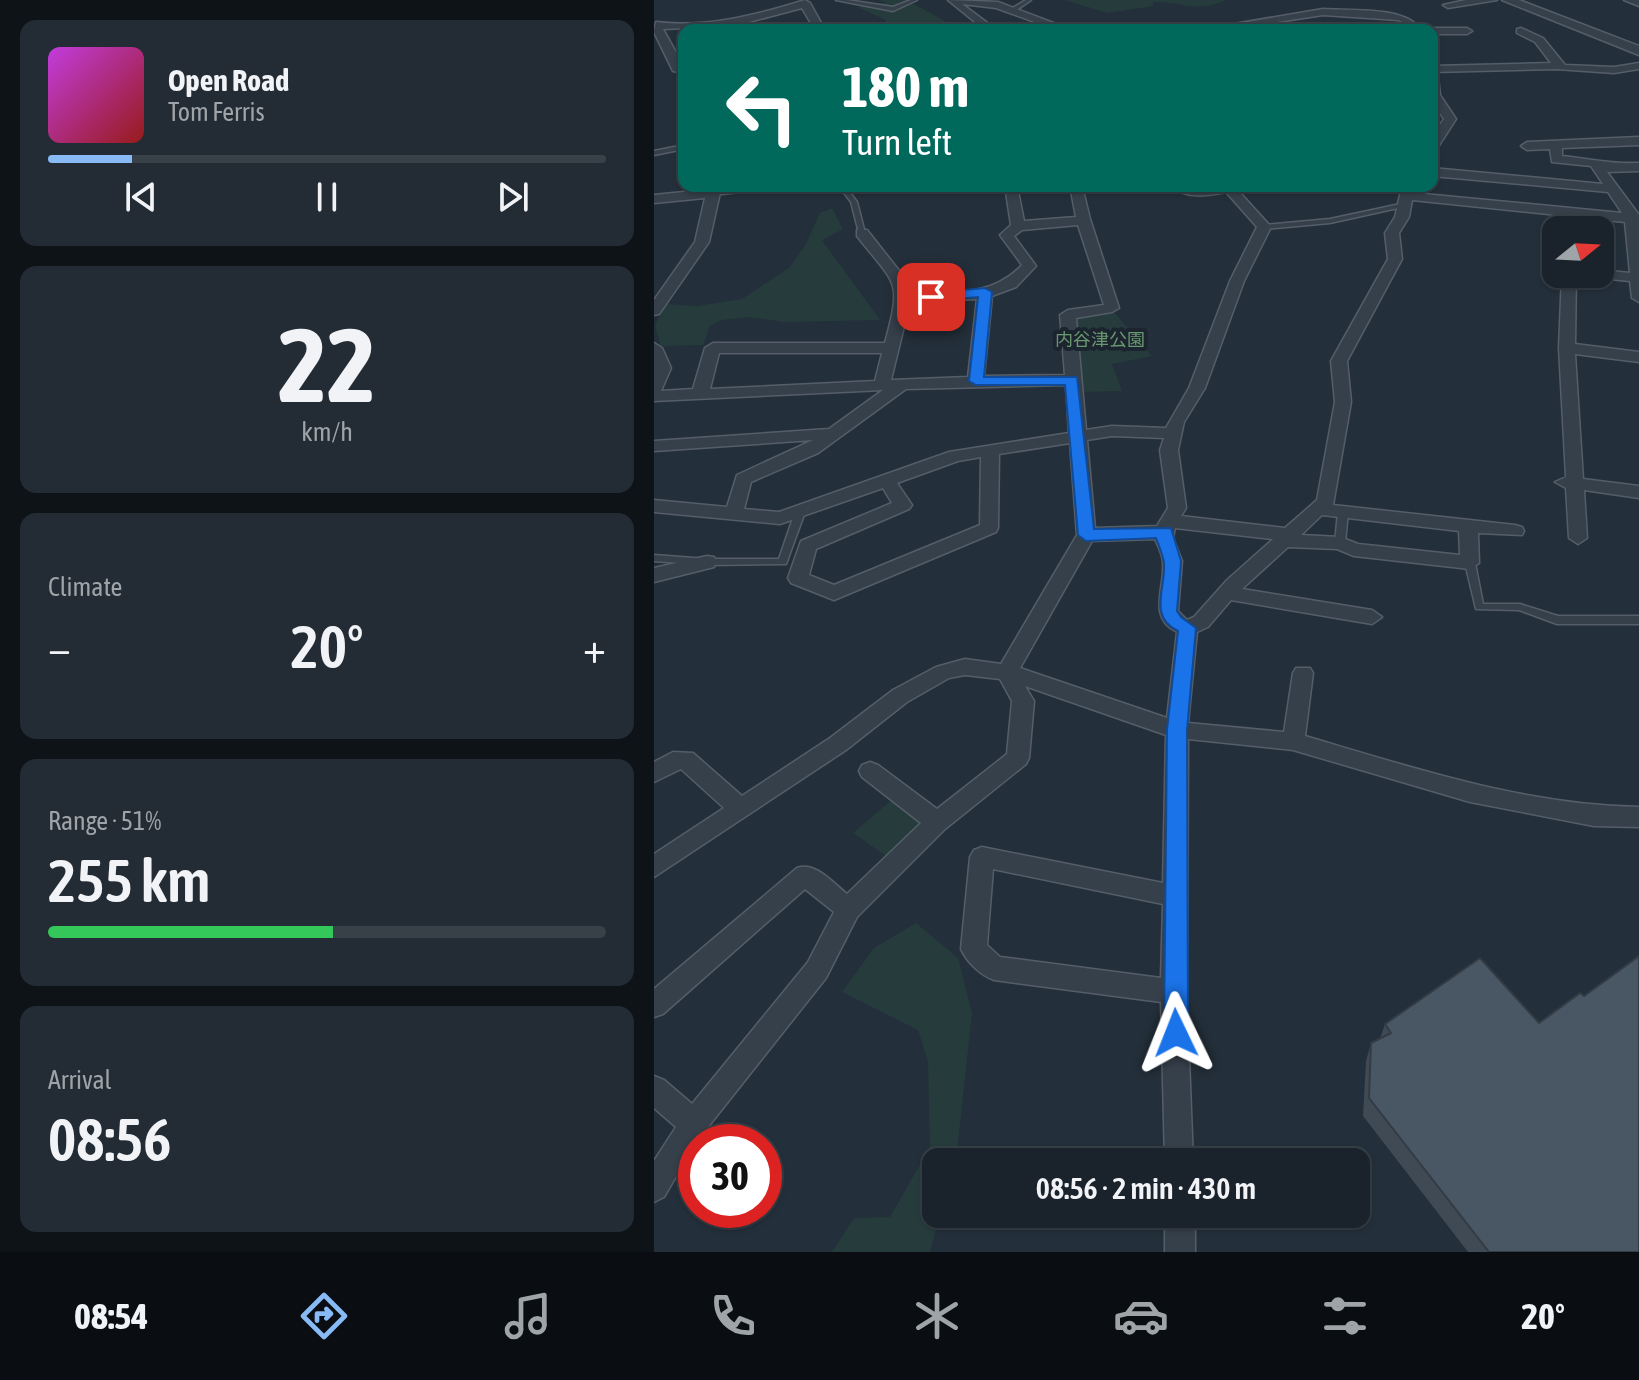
<!DOCTYPE html>
<meta charset="utf-8">
<style>
body{margin:0;font-family:"Asap Condensed","Noto Sans JP",sans-serif;background:#232b34;color:#f1f3f6;height:100vh;display:flex;flex-direction:column;font-size:30px;white-space:nowrap}
*{box-sizing:border-box;margin:0}
p{font-size:26px;color:#9fa4a9}
.icon{flex:none;width:44px;height:44px;fill:none;stroke:currentColor;stroke-width:2;stroke-linecap:round;stroke-linejoin:round}
.map{position:relative;flex:1;overflow:hidden}
.details{display:flex;flex-direction:column;gap:20px;padding:20px;background:#0e1318;width:654px}
.details>*{flex:none}
.hud{position:absolute;left:24px;top:24px;width:760px;height:168px;border-radius:16px;box-shadow:0 2px 6px #0004,0 0 0 2px #384048;background:#00695c;color:#fff;overflow:hidden}
.needle{width:52px;rotate:72deg}
.buttons{position:absolute;left:888px;top:216px;display:grid;gap:16px}
.buttons a{display:grid;place-items:center;width:72px;height:72px;border-radius:16px;background:#1a232c;box-shadow:0 2px 6px #0004,0 0 0 2px #384048;font-size:40px}
.speed{position:absolute;left:24px;top:1124px;display:flex;gap:16px;font-size:40px;font-weight:700;text-align:center}
.speed>*{display:grid;place-content:center;width:104px;height:104px;border-radius:50%;background:#1a232c;box-shadow:0 2px 6px #0004,0 0 0 2px #384048;line-height:1}
.speed .limit{border:12px solid #d22;background:#fff;color:#111}
.pin{position:absolute;display:grid;place-items:center;width:68px;height:68px;color:#fff;margin:-34px;border-radius:16px;box-shadow:0 4px 12px #0006}
.me{position:absolute;width:88px;margin:-44px;rotate:358deg;stroke-linejoin:round;filter:drop-shadow(0 0 6px #0008)}
.turn{display:flex;align-items:center;gap:28px;height:168px;padding:0 32px;font-size:36px}
.turn .icon{width:104px;height:104px;stroke-width:2.5}
.turn b{display:block;font-size:56px;line-height:68px}
.big{font-size:60px;font-weight:600;line-height:1.1}
.details .card{flex:1;display:flex;flex-direction:column;justify-content:center;gap:12px;min-width:0;padding:0 28px;border-radius:16px;background:#232b34}
.details .dial{align-items:center;gap:0}
.dial b{font-size:104px;line-height:1}
.song{display:flex;align-items:center;gap:24px}
.cover{width:96px;height:96px;border-radius:12px;background:linear-gradient(135deg,hsl(290 70% 55%),hsl(0 70% 35%))}
.played{height:8px;border-radius:4px;background:linear-gradient(90deg,#88baf5 15%,#384048 15%)}
.keys{display:flex;justify-content:space-around;direction:ltr}
.heat{display:flex;justify-content:space-between;align-items:center;font-size:44px;direction:ltr}
.charge{height:12px;border-radius:6px;background:linear-gradient(90deg,#34c759 51%,#384048 0)}
.trip{position:absolute;left:268px;top:1148px;width:448px;height:80px;border-radius:16px;background:#1a232c;box-shadow:0 2px 6px #0004,0 0 0 2px #384048;font-weight:600;line-height:80px;text-align:center}
.tab-bar{display:flex;height:128px;justify-content:space-around;align-items:center;background:#0a0e12;color:#9fa4a9}
.tab-bar .icon{width:56px;height:56px}
.tab-bar .current{color:#88baf5}
.tab-bar b{font-size:36px;color:#f1f3f6}
main{display:flex;flex:1;min-height:0}
.map>svg:first-child{display:block}
.green{fill:#263c3c}
.lines{fill:none;stroke-linecap:round;stroke-linejoin:round}
.service-casing{stroke:#555e68;stroke-width:3}
.minor-casing{stroke:#555e68;stroke-width:3}
.tertiary-casing{stroke:#555e68;stroke-width:3}
.service{fill:#36404b;fill-rule:evenodd}
.minor{fill:#36404b;fill-rule:evenodd}
.tertiary{fill:#36404b;fill-rule:evenodd}
.wall{fill:#3f4a55}
.building{fill:#495663;stroke:#333c45;stroke-width:2}
.route{fill:#1a73e8;stroke:#114b97;stroke-width:2}
.labels{text-anchor:middle;stroke-width:8;stroke-linejoin:round;paint-order:stroke}
.far-park-label{font-size:18px;fill:#699770;stroke:#1c252f}
</style>
<main>
<section class="details">
<div class="card">
<div class="song"><i class="cover"></i><div><b>Open Road</b><p>Tom Ferris</p></div></div>
<div class="played"></div>
<div class="keys"><svg class="icon" aria-label="previous" viewBox="0 0 24 24"><path d="M18 5L8 12l10 7zM5 5v14"/></svg><svg class="icon" aria-label="pause" viewBox="0 0 24 24"><path d="M8 5v14M16 5v14"/></svg><svg class="icon" aria-label="next" viewBox="0 0 24 24"><path d="M6 5l10 7-10 7zM19 5v14"/></svg></div>
</div>
<div class="card dial"><b>22</b><p>km/h</p></div>
<div class="card"><p>Climate</p>
<div class="heat"><a>−</a><b class="big">20°</b><a>+</a></div>
</div>
<div class="card"><p>Range · 51%</p><b class="big">255 km</b><div class="charge"></div></div>
<div class="card"><p>Arrival</p><b class="big">08:56</b></div>
</section>
<div class="map">
<svg width="985" height="1252" viewBox="0 0 985 1252">
<rect width="100%" height="100%" fill="#232f3a"/>
<path class="green" d="M225,0H259L256,2L304,28L224,30L229,28L232,20L203,7L232,3Z
M410,0H571C543,14 528,1 500,2L499,6L454,13Z
M178,208L189,229L168,240L226,320L131,322L95,317L67,320L56,326L49,345L7,346L1,326L12,304L43,306L88,299L135,268L151,246L166,213Z
M460,312L498,356L458,364L468,391L424,392L419,321L426,317Z
M239,799L264,816L266,826L232,856L199,833Z
M262,923L304,958L318,1013L303,1151L300,1162H282V1214H286L276,1252H178L200,1218L236,1217L276,1147L274,1062L264,1030L188,992L220,948Z"/>
<g class="lines">
<g class="service-casing">
<path id="service" d="M182,0H193L239,7L257,0H263L239,11Z
M372,0H377L361,11H357V9Z
M30,145V149L0,155V151Z
M107,186H128L125,188L59,195L56,193L59,191Z
M185,186H191L203,202L211,233L210,234L205,233L197,202Z
M751,203L754,205L753,206L676,223L610,229L607,227L610,225L676,219Z
M146,509L151,512L132,564L53,565L0,561V555L53,559H125L141,512Z
M689,509L694,512L691,543L686,546L681,543L684,512Z
M816,560L821,563L829,604H866L904,616H985V624H903L865,610L822,609L811,563Z"/>
</g>
<g class="minor-casing">
<path id="minor" d="M151,0L156,3L171,30H161L148,8L80,26L9,29L30,67V73L19,71L0,32L2,22C53,28 103,15 151,0Z
M294,0L344,2L418,30H403L342,8L308,4L343,30H331Z
M812,0H843L794,8L789,5Z
M970,0H985V6Z
M669,9C695,11 754,6 766,30H756L753,24L744,20L669,15L571,30H545Z
M778,28H813L818,31L813,34H778V30H773Z
M867,28L889,38L911,65L960,67L985,63V69L960,73L902,69L778,72V66L897,63L881,42L863,33V29Z
M778,74L784,77L786,95L802,119L782,150L778,151V136L790,119L778,101Z
M985,137V145L908,148V156C937,159 955,164 985,163V171L953,172L985,215V302L978,298L976,281L945,278L938,274H946V270L976,273L971,222L758,200L755,217L745,233L748,259L693,361L697,402L679,505L861,525L868,527L870,531L868,535L824,533L825,563L816,569L700,556L683,549L634,547L588,589L718,610L728,617L718,624L577,600L554,627L543,632L534,723L630,732L639,673L642,668H656L659,673L651,736C760,768 870,805 985,807V827L940,826L816,802L639,750L534,739L533,1005L539,1162H511L507,1002L340,980C326,975 313,962 307,949L316,857L320,850L328,847L509,883L512,735L371,686L380,701L375,758L372,764L291,829L203,917L172,978L42,1142L10,1197L0,1202V1161L22,1127L0,1108V1076L10,1080L38,1104L154,962L180,912L151,889L9,1014L0,1017V989L143,868C161,861 179,883 193,894L267,823L208,777L205,771L208,765L216,762L224,765L283,809L353,754L358,701L346,679L311,675L295,678L253,702L192,750L0,877V854L70,808L27,769L0,782V762L19,752L39,753L88,796L176,738L239,690L282,667L311,659L347,664L423,535L416,443L345,454L344,528L342,532L180,600L137,583L134,578L147,541L238,503L229,488L126,524L0,512V500L73,507L83,475L159,440L0,451V441L175,429L229,390L0,401V343L8,348L17,368L7,391L39,389L51,348L59,343H231C248,279 243,287 203,236V230H213L254,282L256,293C297,293 338,297 368,265L346,235L357,225L351,186H363L370,221L422,217L416,186H428L436,219L465,308L458,312L422,318L432,430L458,426L512,428L535,388L576,281L603,227L572,192C553,196 532,199 517,186H580L617,227L590,281L551,388L530,422L524,450L532,508L527,516L631,528L663,500L681,402L677,361L734,259L731,233L741,217L748,186H760L759,193L968,213L954,192L778,176V168L949,184L937,166L898,162L896,149L873,150L867,146L873,142ZM424,225L450,305L414,310L406,315L411,375L330,376L338,296L362,287L382,266L360,236L368,230ZM323,299L314,377L237,380L256,302ZM65,353H228L221,381L56,389ZM412,385L415,433L295,452L125,512L90,509L97,482L164,453L252,389ZM458,436L510,438L506,450L514,508L503,526L441,528L433,440ZM327,457L326,525L180,585L155,575L162,549L255,509L258,505L243,483L304,461ZM668,515L805,531L806,555L704,544L686,537L647,535ZM521,528L619,539L573,580L540,617L533,620L524,611L528,561L519,538ZM501,539C504,546 509,555 509,563C511,588 493,618 523,632L513,718L366,668L438,541ZM339,869L509,904L507,978L346,957L333,945Z
M59,189L66,193L55,242L5,314L0,315V300L41,242L51,198L0,203V195Z
M908,274H922L921,344L985,352V362L921,354L929,479L985,486V498L930,490L933,538L924,544L915,538L912,488L901,482L912,477L905,348Z
M53,556L60,557L62,562L60,567L0,582V568Z
M511,1214H541V1252H511Z"/>
</g>
<g class="tertiary-casing">
<path id="tertiary" d="M848,0H865L985,46V55Z"/>
</g>
<use href="#service" class="service"/>
<use href="#minor" class="minor"/>
<use href="#tertiary" class="tertiary"/>
</g>
<path class="wall" d="M731,1024L985,1252H814L709,1116L712,1061L717,1043L726,1039Z"/>
<path class="building" d="M985,956V1252H835L715,1098L717,1043L737,1033L731,1024L826,958L885,1023L926,993L930,996Z"/>
<path class="route" d="M331,288L338,292L330,377H423L440,529L517,528L527,561L523,611L527,617L542,628L533,730L534,1033L531,1041L522,1045L513,1041L510,1033L513,730L524,631C494,617 512,588 510,563C509,555 505,546 502,538L432,541L424,535L411,385H322L315,381L324,297L277,301L271,297L277,293Z"/>
<g class="labels">
<g class="far-park-label">
<text x="446" y="346">内谷津公園</text>
</g>
</g>
</svg>
<div class="buttons">
<a><svg class="needle" viewBox="-14 -14 28 28"><path d="M0-13l5 13h-10z" fill="#e53935"/><path d="M0 13l5-13h-10z" fill="#9fa4a9"/></svg></a>
</div>
<div class="speed"><div class="limit">30</div></div>
<div class="pin" style="left:277px;top:297px;background:#d93025"><svg class="icon" aria-label="arrive" viewBox="0 0 24 24"><path d="M6 21V4h12l-3 4 3 4H6"/></svg></div>
<svg class="me" style="left:522px;top:1033px" viewBox="-20 -20 40 40"><path d="M0-17L14 15 0 8-14 15z" fill="#1a73e8" stroke="#fff" stroke-width="4"/></svg>
<div class="trip">08:56 · 2 min · 430 m</div>
<div class="hud">
<div class="turn"><svg class="icon" aria-label="left" viewBox="0 0 24 24"><path d="M17 20v-9H6M10 6l-5 5 5 5"/></svg><div><b>180 m</b>Turn left</div></div>
</div>
</div>
</main>
<nav class="tab-bar">
<b>08:54</b>
<svg class="icon current" aria-label="directions" viewBox="0 0 24 24"><path d="M12 3l9 9-9 9-9-9zM9 14v-3h6M13 9l2 2-2 2"/></svg>
<svg class="icon" aria-label="music" viewBox="0 0 24 24"><path d="M9 18V5l10-2v13"/><circle cx="6" cy="18" r="3"/><circle cx="16" cy="16" r="3"/></svg>
<svg class="icon" aria-label="phone" viewBox="0 0 24 24"><path d="M5 4h4l2 5-3 2q2 4 5 5l2-3 5 2v4C11 20 4 13 5 4z"/></svg>
<svg class="icon" aria-label="climate" viewBox="0 0 24 24"><path d="M12 3v18M4 7l16 10M4 17L20 7"/></svg>
<svg class="icon" aria-label="car" viewBox="0 0 24 24"><path d="M5 17H2v-5l4-1 3-4h7l3 4 3 1v5h-3M9 17h6M6 11h13"/><circle cx="7" cy="17" r="2"/><circle cx="17" cy="17" r="2"/></svg>
<svg class="icon" aria-label="filters" viewBox="0 0 24 24"><path d="M4 7h16M4 17h16"/><circle cx="9" cy="7" r="2"/><circle cx="15" cy="17" r="2"/></svg>
<b>20°</b>
</nav>
